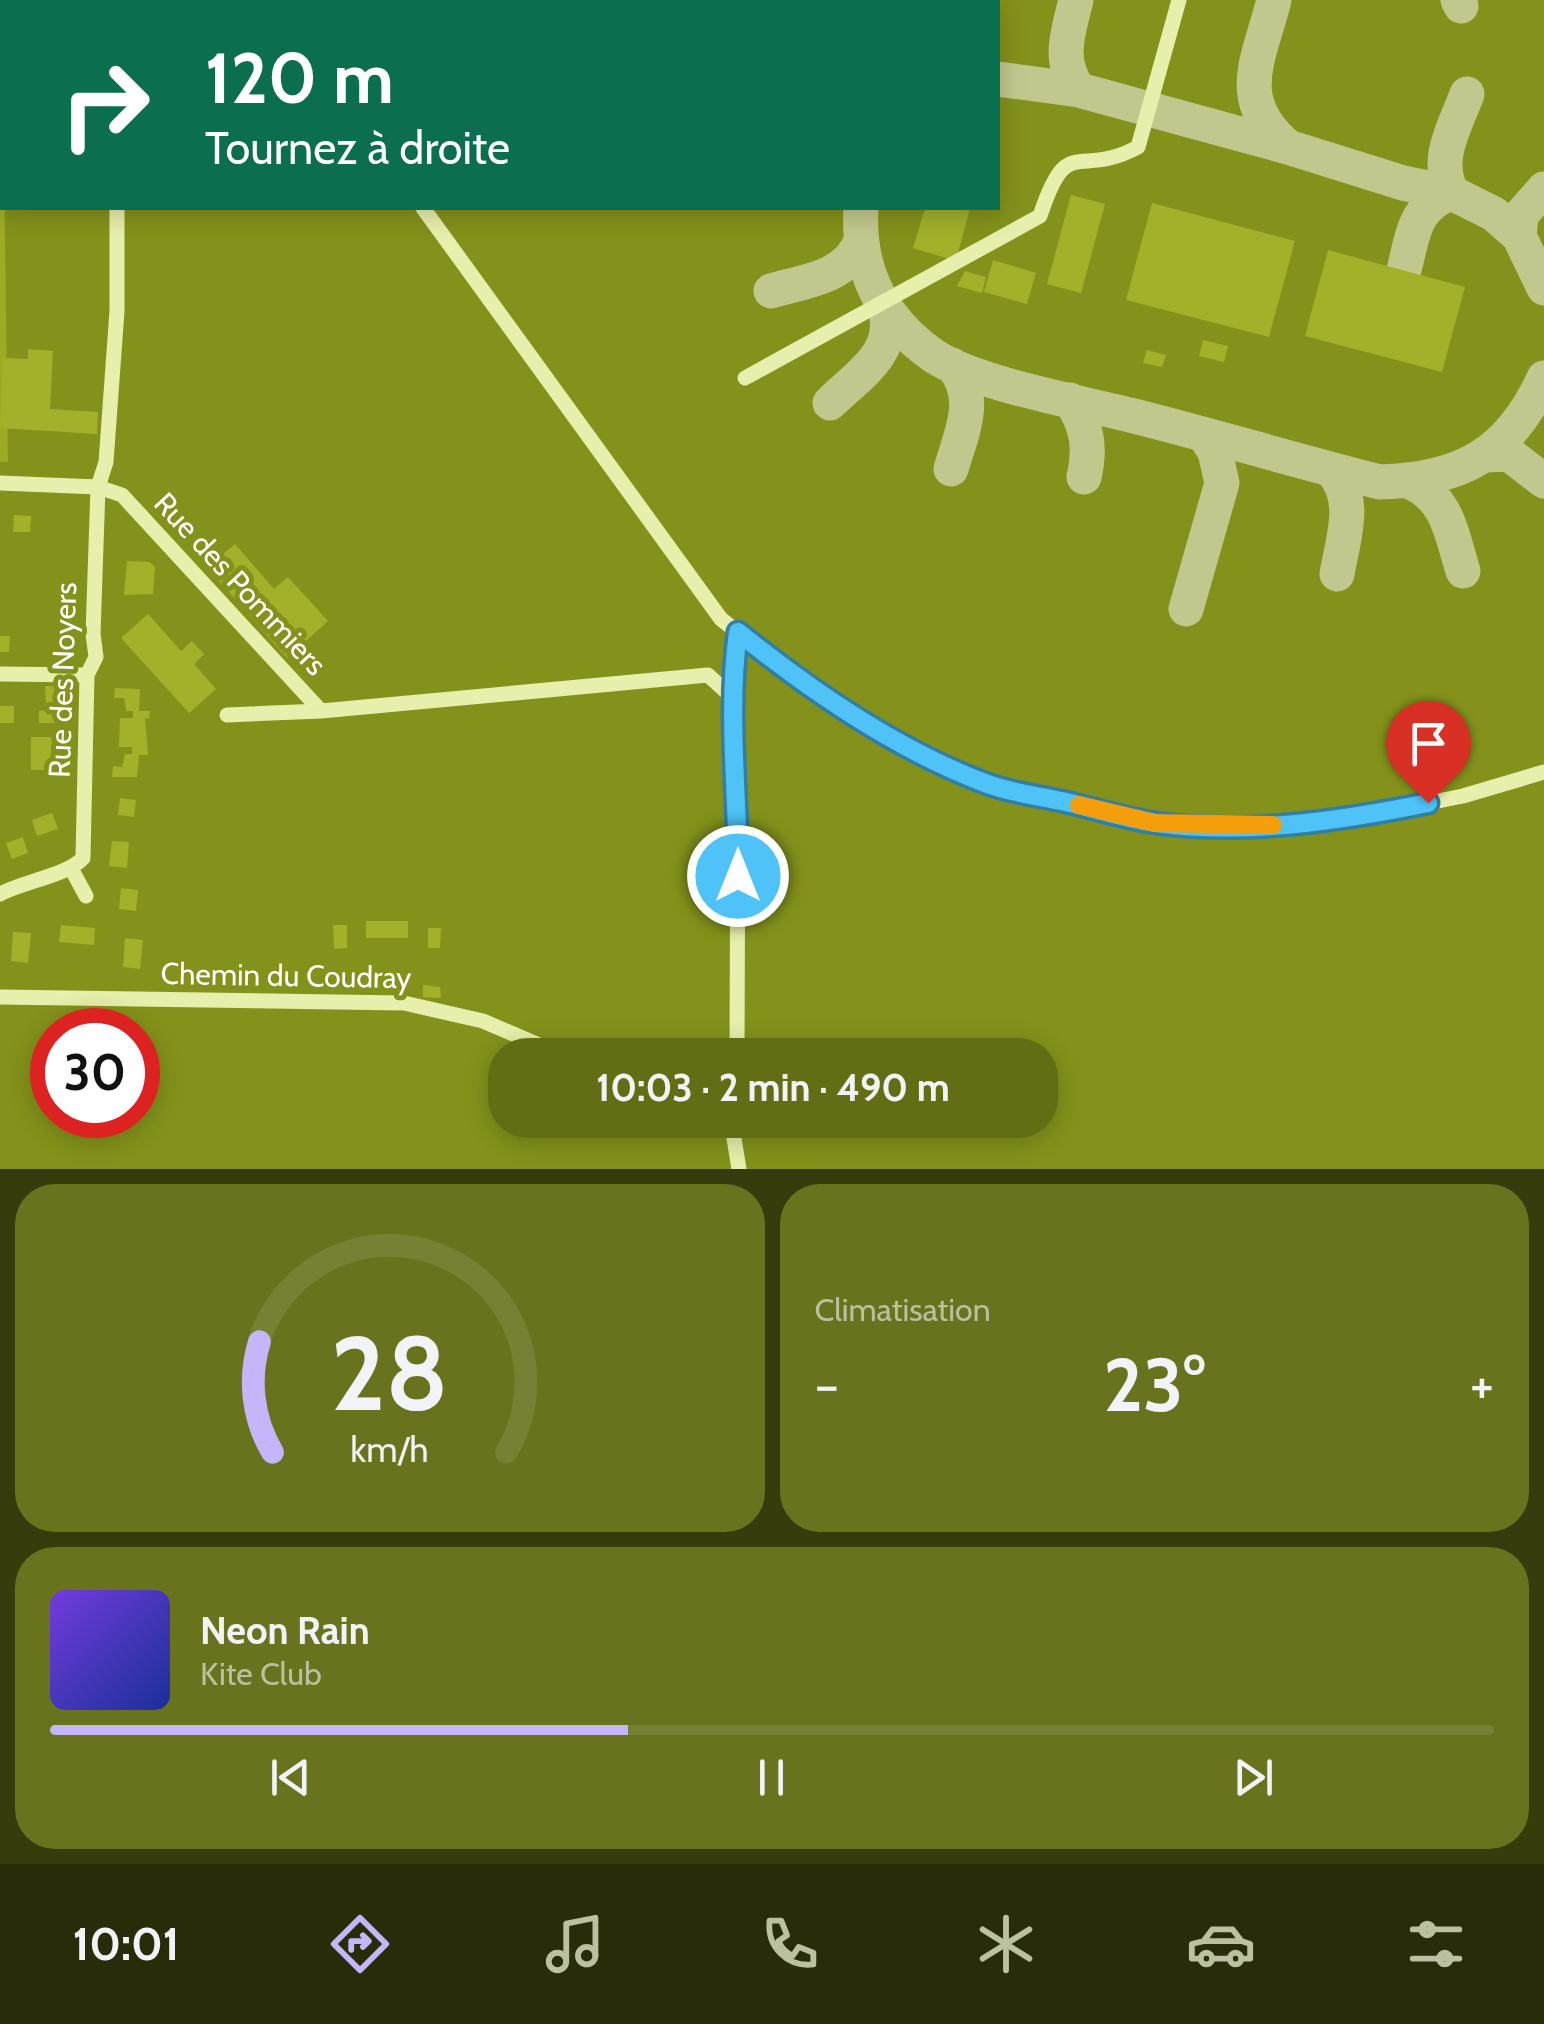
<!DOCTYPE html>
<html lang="fr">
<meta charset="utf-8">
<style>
body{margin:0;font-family:Cabin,sans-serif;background:#69731d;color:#f1f3f6;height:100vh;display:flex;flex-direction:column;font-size:38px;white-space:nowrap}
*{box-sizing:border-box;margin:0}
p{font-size:32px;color:#bbc0a0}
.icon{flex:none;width:55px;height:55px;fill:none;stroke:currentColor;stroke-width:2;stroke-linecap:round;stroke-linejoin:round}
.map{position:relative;height:1169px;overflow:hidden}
.details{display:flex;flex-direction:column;gap:15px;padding:15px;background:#363c0b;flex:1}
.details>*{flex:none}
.guide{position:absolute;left:0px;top:0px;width:1000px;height:210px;box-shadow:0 5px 25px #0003;background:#0b6e4f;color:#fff;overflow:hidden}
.speed{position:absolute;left:30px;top:1008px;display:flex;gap:20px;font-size:50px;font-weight:700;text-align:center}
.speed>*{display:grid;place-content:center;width:130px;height:130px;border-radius:50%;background:#636e14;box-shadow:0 5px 25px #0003;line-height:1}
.speed .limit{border:15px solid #d22;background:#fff;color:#111}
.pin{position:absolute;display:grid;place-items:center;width:85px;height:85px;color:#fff;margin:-102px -42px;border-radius:50% 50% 50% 0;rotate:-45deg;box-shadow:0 0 10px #0007}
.pin .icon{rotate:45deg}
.me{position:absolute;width:110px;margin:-55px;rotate:0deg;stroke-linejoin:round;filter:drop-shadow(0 0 8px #0008)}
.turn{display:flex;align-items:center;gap:35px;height:210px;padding:0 40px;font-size:45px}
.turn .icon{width:130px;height:130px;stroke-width:2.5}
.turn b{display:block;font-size:70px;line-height:85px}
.big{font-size:75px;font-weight:800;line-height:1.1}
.details .widget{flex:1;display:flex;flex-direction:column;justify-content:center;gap:15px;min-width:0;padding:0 35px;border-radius:40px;background:#69731d}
.details .dial{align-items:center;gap:0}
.dial svg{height:260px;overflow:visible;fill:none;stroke:#778134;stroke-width:7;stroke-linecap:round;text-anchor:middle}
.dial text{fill:#f1f3f6;stroke:none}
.song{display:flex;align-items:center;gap:30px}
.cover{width:120px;height:120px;border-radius:15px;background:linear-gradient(135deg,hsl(260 70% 55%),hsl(230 70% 35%))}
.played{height:10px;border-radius:5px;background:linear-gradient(90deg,#c6b5fa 40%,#778134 40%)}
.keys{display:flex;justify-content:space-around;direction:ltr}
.heat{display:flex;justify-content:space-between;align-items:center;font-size:55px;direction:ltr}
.details .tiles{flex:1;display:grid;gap:15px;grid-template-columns:1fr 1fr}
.widget:last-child{grid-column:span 2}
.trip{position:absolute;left:488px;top:1038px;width:570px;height:100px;border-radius:40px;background:#636e14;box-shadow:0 5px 25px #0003;font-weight:800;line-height:100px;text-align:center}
.menu{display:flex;height:160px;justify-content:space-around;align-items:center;background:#282c08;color:#bbc0a0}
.menu .icon{width:70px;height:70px}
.menu .active{color:#c6b5fa}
.menu b{font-size:45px;color:#f1f3f6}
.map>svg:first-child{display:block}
.green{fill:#9dab24}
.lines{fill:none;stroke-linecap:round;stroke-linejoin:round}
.taxiway{stroke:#c2c88d;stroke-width:35}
.building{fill:#a2b02a}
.minor{stroke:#e8efac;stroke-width:15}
.route-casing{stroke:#337fa1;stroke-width:25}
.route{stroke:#4fc3f7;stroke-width:18}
.slow{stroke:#f59e0b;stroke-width:18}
.labels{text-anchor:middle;stroke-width:10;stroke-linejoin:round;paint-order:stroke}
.street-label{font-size:30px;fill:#fff;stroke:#84921b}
</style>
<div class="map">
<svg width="1544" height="1169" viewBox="0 0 1544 1169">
<rect width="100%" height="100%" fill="#84921b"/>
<path class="green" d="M0,0H122L2,2L8,462H0Z"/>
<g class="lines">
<path class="taxiway" d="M952,0V2
M1076,0C1068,33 1057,61 1079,90
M1274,0C1259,60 1232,100 1288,147
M1458,0L1461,6
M998,79L1079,90L1288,147L1403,183L1452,193L1494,214L1519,236L1544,288
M861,208C857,270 882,320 934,356C977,384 1078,402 1130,415C1214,436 1297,461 1380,482C1461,480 1509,454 1544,378
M1519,236L1521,215L1544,189
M1404,270C1413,235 1414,205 1452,193C1434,159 1455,127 1467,94
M771,291C805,281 846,278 861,241
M1070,400C1087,425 1091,447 1084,477
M830,403C857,376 896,354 886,312
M1485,455L1509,454L1544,481
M951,469C961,434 980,397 952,365
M1330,469C1359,498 1343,538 1337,574
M1408,481C1448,497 1451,533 1463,571
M1186,609L1222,483L1215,452L1205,436"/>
</g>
<path class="building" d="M1071,195L1105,204L1081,293L1047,284Z
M1152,203L1295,241L1269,337L1126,300Z
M925,208H970L956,261L913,248Z
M1328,250L1465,287L1442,372L1305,336Z
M993,260L1036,273L1027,304L984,292Z
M965,271L986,277L982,293L957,286Z
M1203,340L1228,346L1224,362L1199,356Z
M28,349L53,351L50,409L98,412L97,434L0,428L3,358L28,359Z
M1147,350L1166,355L1162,367L1143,363Z
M14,515L31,516L30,532H13Z
M235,544L274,589L288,577L328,621L287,658L207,567Z
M127,561L150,562L155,567L153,594L124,595Z
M148,614L181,651L192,641L204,654L194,664L216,689L189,713L121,638Z
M0,636H10L9,652H0Z
M45,686H59V723H39V711L46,710Z
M115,688L140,689L139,711H150L149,719L145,718L148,755H139L137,777H112L113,766L122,767L125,754H132V747H119L120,718H133V711H126L124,698H114Z
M0,706H14V723H0Z
M31,737H53L49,770H31Z
M120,798L136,800L134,817L118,815Z
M52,813L58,829L37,836L32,820Z
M23,837L28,853L12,859L6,843Z
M112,841L129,842L127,868L109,866Z
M121,888L138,890L136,911L119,909Z
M366,921H408V938H366Z
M61,925L95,928L94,945L59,942Z
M333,925H347V948L334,949Z
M428,928H441L440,948H428Z
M13,932L31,933L28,963L11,961Z
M125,938L143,940L140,969L123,967Z
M423,985L440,987L441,998L423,997Z"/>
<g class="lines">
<path class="minor" d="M279,0L281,2
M423,208L721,619L788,672L928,758L987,784L1155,823L1246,827L1358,817L1463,796L1544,772
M745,378L1040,216C1068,131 1077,180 1138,147L1179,0
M0,483L98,487L122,495L321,711
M0,674L87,675
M732,697L738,632
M227,715L321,711L708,675L732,697L738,769L737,1055
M72,870L86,896
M0,894C25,881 68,875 83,858L87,675L96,657L93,634L98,487L106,462L117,311V208
M0,997L404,1003L483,1021L562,1055
M731,1120L739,1169"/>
</g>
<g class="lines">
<g class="route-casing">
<path id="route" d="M738,876C738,795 727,712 738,632C811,691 897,750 985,783C1010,793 1040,796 1066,802C1096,809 1126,819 1156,823C1246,835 1340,821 1428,803"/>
</g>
<use href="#route" class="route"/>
<path class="slow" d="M1079,805L1155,823L1273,825"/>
</g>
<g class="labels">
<g class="street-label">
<text transform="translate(240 584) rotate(47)" y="10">Rue des Pommiers</text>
<text transform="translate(63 680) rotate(-88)" y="10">Rue des Noyers</text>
<text transform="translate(286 976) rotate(1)" y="10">Chemin du Coudray</text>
</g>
</g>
</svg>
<div class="speed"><div class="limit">30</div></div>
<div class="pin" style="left:1428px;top:803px;background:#d93025"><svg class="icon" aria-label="arrive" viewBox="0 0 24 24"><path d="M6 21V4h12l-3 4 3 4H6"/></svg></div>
<svg class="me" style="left:738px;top:876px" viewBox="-20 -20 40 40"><circle r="17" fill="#4fc3f7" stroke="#fff" stroke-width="3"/><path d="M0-11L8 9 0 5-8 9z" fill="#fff"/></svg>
<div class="trip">10:03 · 2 min · 490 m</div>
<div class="guide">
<div class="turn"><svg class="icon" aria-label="right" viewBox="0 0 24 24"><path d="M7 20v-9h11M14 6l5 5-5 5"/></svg><div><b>120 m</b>Tournez à droite</div></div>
</div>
</div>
<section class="details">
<div class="tiles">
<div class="widget dial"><svg viewBox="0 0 100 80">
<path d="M14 69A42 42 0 1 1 86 69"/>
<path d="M14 69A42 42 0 0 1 10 35" stroke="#c6b5fa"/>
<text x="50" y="56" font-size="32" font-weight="700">28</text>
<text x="50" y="72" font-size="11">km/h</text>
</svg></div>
<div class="widget"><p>Climatisation</p>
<div class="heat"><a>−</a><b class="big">23°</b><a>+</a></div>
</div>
<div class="widget">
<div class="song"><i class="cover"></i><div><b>Neon Rain</b><p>Kite Club</p></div></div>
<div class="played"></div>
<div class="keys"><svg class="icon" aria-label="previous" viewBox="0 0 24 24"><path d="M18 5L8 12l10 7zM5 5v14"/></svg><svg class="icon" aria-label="pause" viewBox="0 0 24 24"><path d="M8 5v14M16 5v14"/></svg><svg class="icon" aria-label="next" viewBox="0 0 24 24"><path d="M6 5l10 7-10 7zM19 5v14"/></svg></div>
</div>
</div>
</section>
<nav class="menu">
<b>10:01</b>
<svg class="icon active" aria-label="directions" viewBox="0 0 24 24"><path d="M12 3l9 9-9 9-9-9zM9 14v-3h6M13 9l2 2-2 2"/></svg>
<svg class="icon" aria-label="music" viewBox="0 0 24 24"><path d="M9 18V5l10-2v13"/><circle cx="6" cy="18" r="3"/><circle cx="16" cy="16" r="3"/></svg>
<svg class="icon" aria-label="phone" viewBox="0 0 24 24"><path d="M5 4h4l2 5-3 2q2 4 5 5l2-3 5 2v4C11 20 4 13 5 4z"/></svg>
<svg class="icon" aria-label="climate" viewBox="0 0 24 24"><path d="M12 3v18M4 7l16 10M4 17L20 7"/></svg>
<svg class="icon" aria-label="car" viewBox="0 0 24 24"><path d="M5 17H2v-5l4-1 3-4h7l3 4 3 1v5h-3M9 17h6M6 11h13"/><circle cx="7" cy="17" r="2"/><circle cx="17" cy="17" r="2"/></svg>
<svg class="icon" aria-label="filters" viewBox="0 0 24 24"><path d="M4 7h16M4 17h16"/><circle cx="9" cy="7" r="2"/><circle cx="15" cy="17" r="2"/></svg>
</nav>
